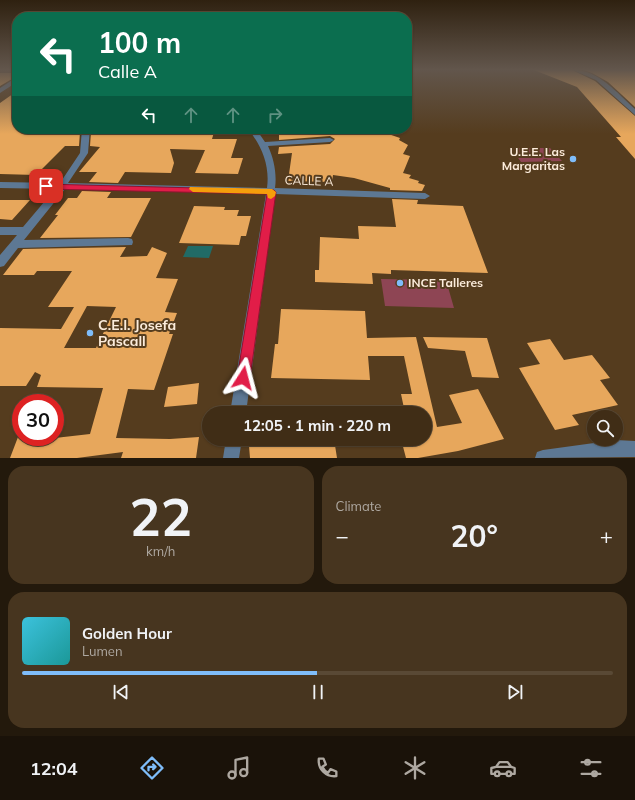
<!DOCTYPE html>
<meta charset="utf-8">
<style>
body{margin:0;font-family:Mulish,sans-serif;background:#47351f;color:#f1f3f6;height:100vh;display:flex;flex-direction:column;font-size:15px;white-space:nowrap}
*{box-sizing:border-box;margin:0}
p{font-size:13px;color:#aea8a1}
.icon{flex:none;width:22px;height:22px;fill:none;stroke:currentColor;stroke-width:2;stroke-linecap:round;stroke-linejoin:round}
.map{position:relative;height:458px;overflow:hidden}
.side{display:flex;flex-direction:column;gap:8px;padding:8px;background:#23190c;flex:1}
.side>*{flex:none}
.top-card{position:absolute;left:12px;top:12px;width:400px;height:122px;border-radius:16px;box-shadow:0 1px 3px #0004,0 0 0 1px #594935;background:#0b6e4f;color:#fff;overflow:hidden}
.fabs{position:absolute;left:587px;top:410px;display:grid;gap:8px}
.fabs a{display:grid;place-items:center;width:36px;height:36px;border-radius:50%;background:#402d16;box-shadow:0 1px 3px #0004,0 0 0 1px #594935;font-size:20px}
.speed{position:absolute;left:12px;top:394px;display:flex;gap:8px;font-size:20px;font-weight:700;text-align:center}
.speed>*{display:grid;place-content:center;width:52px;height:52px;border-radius:50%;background:#402d16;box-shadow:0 1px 3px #0004,0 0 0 1px #594935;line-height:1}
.speed .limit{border:6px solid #d22;background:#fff;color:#111}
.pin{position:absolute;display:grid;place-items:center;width:34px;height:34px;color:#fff;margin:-17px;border-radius:8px;box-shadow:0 2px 6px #0006}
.me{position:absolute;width:44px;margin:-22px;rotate:9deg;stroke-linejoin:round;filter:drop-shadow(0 0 3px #0008)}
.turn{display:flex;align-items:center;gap:14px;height:84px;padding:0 20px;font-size:18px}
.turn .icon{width:52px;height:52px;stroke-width:2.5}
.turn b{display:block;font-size:28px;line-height:34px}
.lanes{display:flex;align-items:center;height:38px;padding:0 20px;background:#0003;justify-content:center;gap:20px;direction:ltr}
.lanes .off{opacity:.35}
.big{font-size:30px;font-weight:700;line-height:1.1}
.side .tile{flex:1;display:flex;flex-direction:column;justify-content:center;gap:6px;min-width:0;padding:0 14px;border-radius:16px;background:#47351f}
.side .dial{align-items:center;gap:0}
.dial b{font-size:52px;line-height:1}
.song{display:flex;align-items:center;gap:12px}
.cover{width:48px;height:48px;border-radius:6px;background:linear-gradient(135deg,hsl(190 70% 55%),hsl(180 70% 35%))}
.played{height:4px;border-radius:2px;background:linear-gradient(90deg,#7fbdfa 50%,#594935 50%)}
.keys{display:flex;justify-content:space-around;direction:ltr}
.heat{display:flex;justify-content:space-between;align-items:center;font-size:22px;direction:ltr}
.side .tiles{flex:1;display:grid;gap:8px;grid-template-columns:1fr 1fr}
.tile:last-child{grid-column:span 2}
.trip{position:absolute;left:202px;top:406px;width:230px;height:40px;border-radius:20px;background:#402d16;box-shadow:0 1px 3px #0004,0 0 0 1px #594935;font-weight:700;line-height:40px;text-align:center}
.tabs{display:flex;height:64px;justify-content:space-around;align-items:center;background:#1a1209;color:#aea8a1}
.tabs .icon{width:28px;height:28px}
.tabs .on{color:#7fbdfa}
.tabs b{font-size:18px;color:#f1f3f6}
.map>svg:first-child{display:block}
.green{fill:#8e4554}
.water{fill:#216b66}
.building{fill:#e7a75c;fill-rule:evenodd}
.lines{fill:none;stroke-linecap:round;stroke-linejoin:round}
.street{fill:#5d7894;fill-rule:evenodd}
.route{fill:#e11d48;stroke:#92132f}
.slow{fill:#f59e0b}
.poi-dot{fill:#7fbdfa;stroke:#553c1e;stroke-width:1.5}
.labels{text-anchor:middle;stroke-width:4;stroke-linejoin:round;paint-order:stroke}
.poi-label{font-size:12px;font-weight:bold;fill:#fcecdb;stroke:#553c1e;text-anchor:end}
.street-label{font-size:12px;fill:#fcecdb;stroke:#553c1e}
.near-poi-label{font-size:14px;font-weight:bold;fill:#fcecdb;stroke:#553c1e;text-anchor:start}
</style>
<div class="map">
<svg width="635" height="458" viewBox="0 0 635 458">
<rect width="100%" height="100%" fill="#553c1e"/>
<path class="green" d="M511,148H550L562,161L521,162Z
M381,279L446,280L454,308L385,306Z"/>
<path class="water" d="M188,246H213L209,258L183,257Z"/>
<path class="building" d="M534,70H572L595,81L635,116V159L616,137H621L577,87Z
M584,70H635V107L608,82L592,73Z
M0,73H17V76L0,86Z
M17,91V129H56L53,131L80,132L79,146H65L36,175L0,174V103Z
M99,129H137L133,134L182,135L184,129H215L212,139H237L231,158H243L238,174L195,173L205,150L170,149L174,163L171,173L125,172L118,183L89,182L97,172H79L100,147L90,146L91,132H96Z
M318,129H374L400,138L399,140L408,145L403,154L410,156L403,173L411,175L409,178L419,181L418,183L425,185L422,191L390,190V188L354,178L333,175L332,182L288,181L292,153L278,154L279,147L330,144L335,139L330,136L279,140V131Z
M82,191L111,192L107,198H151L131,237L40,238L58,215H55L68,198H77Z
M392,199L418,200L417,204L463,206L488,273L391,270V274L372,273L373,284L315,282V270H319L320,237L359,239L358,226L396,227Z
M0,200H30L12,220L0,219Z
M194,206L225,207L224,210H239L237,216H251L246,236H241L239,245L179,243Z
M126,247L120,257L147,256L152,247L167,253L156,278L178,279L165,312L177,313L169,334H173L154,390L128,389L116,438L170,439L199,437L196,458H121L123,452L77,458H10L18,437L55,438L90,434L103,388L37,387L41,375L35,372L26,386H0V328L61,329L74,307H48L72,271H37L34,275H3L23,249ZM87,306L116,307L96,348H64Z
M281,309L365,311L367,338L416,337L437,427L462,423L449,395L478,389L504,439L458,451L418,458H406L401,439H425V413H405L401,394H412L404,356H368L370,380L271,378L275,344H278Z
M423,337L487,338L499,378L472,377L465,351L428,348Z
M550,339L564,360L592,355L610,378L600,380L618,405L572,415L579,425L555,430L519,368L540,364L527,343Z
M199,383L197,404L164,407L168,387Z
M267,439H334L337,458H250L249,446L267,442Z"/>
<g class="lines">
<path class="street" d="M573,70C599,70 617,93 635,109V115L596,80Z
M17,77V82L0,93V88Z
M82,129H90L88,153L68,183L267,188C270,166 262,146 248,129H256L265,142L330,138L334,140L330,142L268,146C274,159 277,174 275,188L425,193L430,196L425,199L275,194L246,413H230L266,194L65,189L24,240L128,238L132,239L133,242L132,245L18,248L4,266L0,267V255L17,235H0V227H23L55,189L0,188V182L60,183L80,153Z
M226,439H242L239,458H223Z
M616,440L635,441V457L535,458L537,452L543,450Z"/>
</g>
<linearGradient id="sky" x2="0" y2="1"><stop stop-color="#2f2110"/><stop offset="0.52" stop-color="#62564c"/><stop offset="1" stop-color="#62564c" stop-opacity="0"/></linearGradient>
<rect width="635" height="134" fill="url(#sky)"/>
<path class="route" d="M43,184L274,190L276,192L250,378L248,383L243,385L239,383L237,378L267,194L46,189L43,188Z"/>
<path class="slow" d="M190,187L272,189L276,192L275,196L271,199L268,198L267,194L193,192L189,189Z"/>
<g class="poi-dot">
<circle cx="573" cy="159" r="4"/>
<circle cx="400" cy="283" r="4"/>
<circle cx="90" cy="333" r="4"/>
</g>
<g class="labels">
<g class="poi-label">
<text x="565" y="156">U.E.E. Las<tspan x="565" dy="14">Margaritas</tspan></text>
<text x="408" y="287" text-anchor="start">INCE Talleres</text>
</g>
<g class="street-label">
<text transform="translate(309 181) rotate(2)" y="4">CALLE A</text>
</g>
<g class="near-poi-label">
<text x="98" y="330">C.E.I. Josefa<tspan x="98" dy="16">Pascall</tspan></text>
</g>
</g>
</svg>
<div class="fabs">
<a><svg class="icon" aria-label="search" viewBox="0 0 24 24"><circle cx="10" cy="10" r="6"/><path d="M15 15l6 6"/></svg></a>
</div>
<div class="speed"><div class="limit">30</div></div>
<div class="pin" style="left:46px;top:186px;background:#d93025"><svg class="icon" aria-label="arrive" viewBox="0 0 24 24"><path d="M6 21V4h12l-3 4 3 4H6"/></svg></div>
<svg class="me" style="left:243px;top:378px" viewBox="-20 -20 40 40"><path d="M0-17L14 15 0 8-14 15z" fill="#e11d48" stroke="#fff" stroke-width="4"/></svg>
<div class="trip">12:05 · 1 min · 220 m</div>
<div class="top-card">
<div class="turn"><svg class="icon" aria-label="left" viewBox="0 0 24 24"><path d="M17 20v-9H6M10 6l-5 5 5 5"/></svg><div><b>100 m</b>Calle A</div></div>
<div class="lanes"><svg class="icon" aria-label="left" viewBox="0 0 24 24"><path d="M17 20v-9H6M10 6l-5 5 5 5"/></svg><svg class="icon off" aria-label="ahead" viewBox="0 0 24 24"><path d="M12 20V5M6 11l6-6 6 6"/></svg><svg class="icon off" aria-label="ahead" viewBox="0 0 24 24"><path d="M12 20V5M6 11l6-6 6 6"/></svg><svg class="icon off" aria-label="right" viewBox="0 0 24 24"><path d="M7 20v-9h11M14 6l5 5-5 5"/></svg></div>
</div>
</div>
<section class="side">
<div class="tiles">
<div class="tile dial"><b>22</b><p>km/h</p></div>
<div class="tile"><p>Climate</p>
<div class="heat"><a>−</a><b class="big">20°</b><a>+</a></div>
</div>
<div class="tile">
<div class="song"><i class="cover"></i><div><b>Golden Hour</b><p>Lumen</p></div></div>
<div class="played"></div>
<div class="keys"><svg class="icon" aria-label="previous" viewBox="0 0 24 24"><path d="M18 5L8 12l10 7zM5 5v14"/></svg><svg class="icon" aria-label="pause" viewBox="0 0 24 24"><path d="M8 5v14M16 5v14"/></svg><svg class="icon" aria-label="next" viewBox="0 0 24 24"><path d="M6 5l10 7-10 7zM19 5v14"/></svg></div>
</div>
</div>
</section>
<nav class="tabs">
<b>12:04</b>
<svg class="icon on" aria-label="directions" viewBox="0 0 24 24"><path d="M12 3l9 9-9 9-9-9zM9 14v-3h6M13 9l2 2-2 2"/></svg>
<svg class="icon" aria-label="music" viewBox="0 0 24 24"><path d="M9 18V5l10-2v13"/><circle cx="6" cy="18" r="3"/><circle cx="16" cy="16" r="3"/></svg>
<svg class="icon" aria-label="phone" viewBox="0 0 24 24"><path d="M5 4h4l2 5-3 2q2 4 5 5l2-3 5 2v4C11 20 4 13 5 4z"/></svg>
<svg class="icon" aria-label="climate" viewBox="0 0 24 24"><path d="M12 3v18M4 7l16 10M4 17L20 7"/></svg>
<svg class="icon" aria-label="car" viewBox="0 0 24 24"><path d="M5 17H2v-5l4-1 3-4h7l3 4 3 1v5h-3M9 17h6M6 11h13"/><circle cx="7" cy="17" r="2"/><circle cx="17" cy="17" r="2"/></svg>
<svg class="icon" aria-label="filters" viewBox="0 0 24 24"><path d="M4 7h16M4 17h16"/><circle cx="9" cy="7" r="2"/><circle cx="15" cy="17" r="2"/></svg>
</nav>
